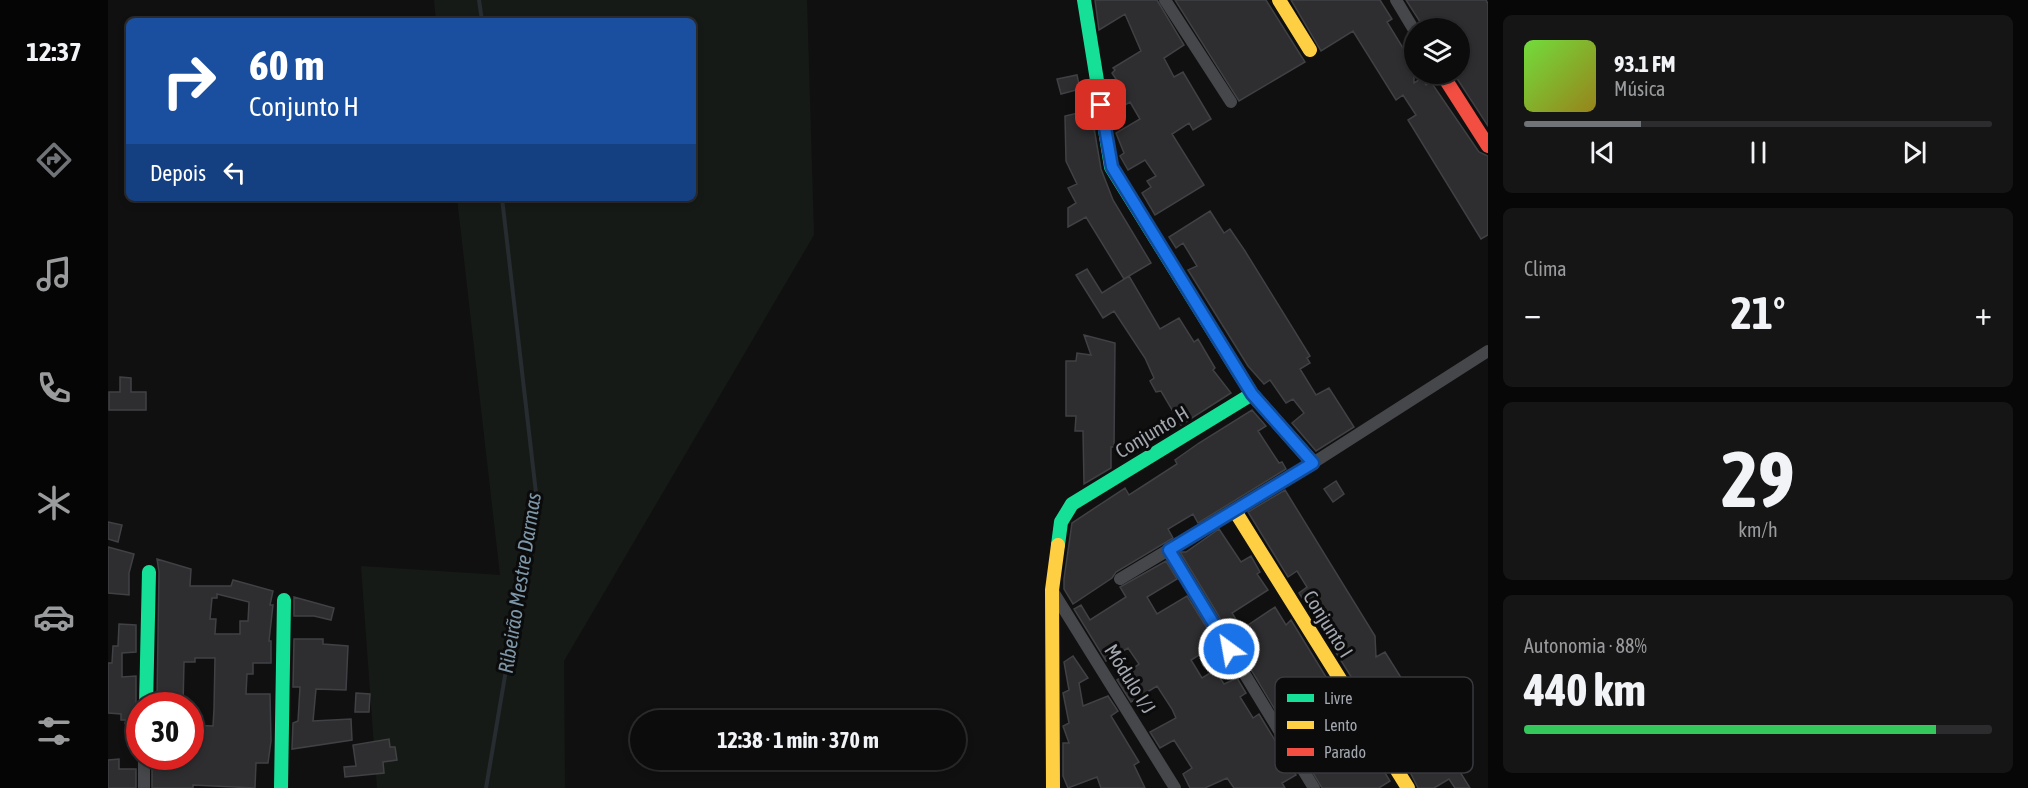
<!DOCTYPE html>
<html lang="pt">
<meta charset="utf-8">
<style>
body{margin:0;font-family:"Asap Condensed",sans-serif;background:#151516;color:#f1f3f6;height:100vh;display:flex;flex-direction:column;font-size:22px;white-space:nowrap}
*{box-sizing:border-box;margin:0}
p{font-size:20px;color:#9a9b9d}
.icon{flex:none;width:33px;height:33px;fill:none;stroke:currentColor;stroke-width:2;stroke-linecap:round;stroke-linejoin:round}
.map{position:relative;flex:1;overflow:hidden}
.details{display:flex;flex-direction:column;gap:15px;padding:15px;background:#070707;width:540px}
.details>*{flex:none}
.hud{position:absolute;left:18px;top:18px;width:570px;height:183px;border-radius:9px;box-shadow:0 3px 9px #0003,0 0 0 2px #2c2c2e;background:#1a4fa0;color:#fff;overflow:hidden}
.tools{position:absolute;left:1296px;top:18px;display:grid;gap:12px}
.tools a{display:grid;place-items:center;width:66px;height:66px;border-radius:50%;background:#0c0c0d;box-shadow:0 3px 9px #0003,0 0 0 2px #2c2c2e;font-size:30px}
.speed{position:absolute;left:18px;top:692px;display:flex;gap:12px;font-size:30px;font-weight:700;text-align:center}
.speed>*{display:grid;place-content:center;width:78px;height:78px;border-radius:50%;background:#0c0c0d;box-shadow:0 3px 9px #0003,0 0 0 2px #2c2c2e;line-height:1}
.speed .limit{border:9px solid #d22;background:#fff;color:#111}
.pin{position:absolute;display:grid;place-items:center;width:51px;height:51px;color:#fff;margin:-26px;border-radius:12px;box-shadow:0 3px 9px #0006}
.me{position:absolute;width:66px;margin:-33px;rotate:328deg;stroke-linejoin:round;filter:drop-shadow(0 0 4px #0008)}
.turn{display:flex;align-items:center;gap:21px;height:126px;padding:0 24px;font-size:27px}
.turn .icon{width:78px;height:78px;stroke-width:2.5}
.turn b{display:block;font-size:42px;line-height:51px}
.then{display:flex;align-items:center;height:57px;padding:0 24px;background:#0003;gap:12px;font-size:22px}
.big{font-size:45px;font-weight:700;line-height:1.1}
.details .card{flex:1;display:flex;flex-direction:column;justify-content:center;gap:9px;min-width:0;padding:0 21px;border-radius:9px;background:#151516}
.details .dial{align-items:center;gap:0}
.dial b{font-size:78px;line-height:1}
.song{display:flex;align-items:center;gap:18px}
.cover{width:72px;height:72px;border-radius:9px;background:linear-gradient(135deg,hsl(100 70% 55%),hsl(50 70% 35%))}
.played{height:6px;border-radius:3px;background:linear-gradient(90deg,#707378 25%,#2c2c2e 25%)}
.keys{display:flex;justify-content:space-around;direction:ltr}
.heat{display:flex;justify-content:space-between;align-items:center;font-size:33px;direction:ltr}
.charge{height:9px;border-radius:4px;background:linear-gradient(90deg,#34c759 88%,#2c2c2e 0)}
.trip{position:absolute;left:522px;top:710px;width:336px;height:60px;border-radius:30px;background:#0c0c0d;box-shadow:0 3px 9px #0003,0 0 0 2px #2c2c2e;font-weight:700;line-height:60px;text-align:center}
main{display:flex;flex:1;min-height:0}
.menu{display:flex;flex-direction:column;width:108px;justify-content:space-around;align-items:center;background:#050505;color:#9a9b9d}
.menu .icon{width:42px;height:42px}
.menu .on{color:#707378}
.menu b{font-size:27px;color:#f1f3f6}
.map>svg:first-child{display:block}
.green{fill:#161a16}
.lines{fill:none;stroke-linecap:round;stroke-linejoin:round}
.stream{stroke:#262c30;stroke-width:4}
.building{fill:#2e2e30;stroke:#404144;stroke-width:1.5;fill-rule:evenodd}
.street{stroke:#45474a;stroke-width:12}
.fast{stroke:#16e098;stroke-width:14}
.slow{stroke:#ffcf43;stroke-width:14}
.jam{stroke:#f24e42;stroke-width:14}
.route-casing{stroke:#114b97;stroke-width:15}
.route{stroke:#1a73e8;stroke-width:10}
.labels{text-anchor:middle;stroke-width:6;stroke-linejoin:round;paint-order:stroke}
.street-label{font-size:20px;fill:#a3a8b0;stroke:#0b0b0c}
.water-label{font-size:21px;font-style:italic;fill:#7e97a8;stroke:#0b0b0c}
.key{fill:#0b0b0c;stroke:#393a3d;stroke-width:1.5}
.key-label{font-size:16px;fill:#a3a8b0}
</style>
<main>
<nav class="menu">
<b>12:37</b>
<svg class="icon on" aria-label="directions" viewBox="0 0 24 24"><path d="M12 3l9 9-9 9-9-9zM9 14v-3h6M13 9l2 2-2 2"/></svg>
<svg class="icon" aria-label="music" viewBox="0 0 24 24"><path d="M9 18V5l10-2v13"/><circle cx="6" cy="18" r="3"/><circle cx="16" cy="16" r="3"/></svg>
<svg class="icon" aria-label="phone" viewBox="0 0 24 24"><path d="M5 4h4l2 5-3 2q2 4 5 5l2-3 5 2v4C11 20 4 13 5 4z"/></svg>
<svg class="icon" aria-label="climate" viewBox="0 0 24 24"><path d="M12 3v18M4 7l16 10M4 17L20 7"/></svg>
<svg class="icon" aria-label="car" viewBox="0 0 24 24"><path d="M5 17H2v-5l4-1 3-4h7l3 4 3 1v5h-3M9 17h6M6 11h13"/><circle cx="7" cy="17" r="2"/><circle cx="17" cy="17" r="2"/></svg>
<svg class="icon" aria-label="filters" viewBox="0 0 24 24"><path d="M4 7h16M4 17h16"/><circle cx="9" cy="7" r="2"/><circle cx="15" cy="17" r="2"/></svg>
</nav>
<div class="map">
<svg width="1380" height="788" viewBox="0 0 1380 788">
<rect width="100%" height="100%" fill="#101011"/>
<path class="green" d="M326,0H699L706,235L456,661L457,788H269L253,566L392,575L349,198H585V21H328Z"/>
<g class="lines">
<path class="stream" d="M371,0L374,21
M378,788L428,493L394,198"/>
</g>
<path class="building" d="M987,0H1049L1076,45L1056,58L1066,77L1075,72L1103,119L1085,130L1081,123L1064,134L1096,185L1047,215L1034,193L1043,187L1039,181L1048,176L1037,160L1020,170L1012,156L1016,153L1008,133L1032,119L1022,102L1017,105L1006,89L1012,85L1004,73L1007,70L1005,68L1033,51L1017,14L991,30Z
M1067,0H1158L1197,62L1131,101Z
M1183,0H1272L1284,19L1279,22L1298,53L1306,48V83L1314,78L1318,85L1323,82L1371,152L1380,156V235L1373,239L1300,120L1308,115L1295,95L1288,100L1245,31L1213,51Z
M1298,0H1378L1380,4V126L1346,74H1352V28H1331L1327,20L1316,28Z
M969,75L972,89L953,94L949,79Z
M983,110L993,169L1005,200L1043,263L1016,279L978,217L960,227V208L968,203L960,188L969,184L958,161L957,116Z
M1102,211L1116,233L1122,229L1137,251L1202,356L1199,358L1202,363L1192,369L1208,395L1221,388L1246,427L1208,451L1184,423L1196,413L1185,399L1178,403L1162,380L1156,384L1140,366L1080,270L1089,266L1075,243L1068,248L1061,237Z
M979,269L994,293L1021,276L1052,329L1071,318L1086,342L1090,339L1107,368L1105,370L1123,393L1073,425L1053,391L1048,392L1042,381L1046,378L1037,358L1006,311L995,318L968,275Z
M976,335L1007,343L1006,447H1003V468L976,484L975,431H967L968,416H958V361H968L969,353L983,355Z
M12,377L23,378V392H38V410H1V392H12Z
M1144,410L1158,426L1150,431L1171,463L1174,462L1178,469L1090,523L1085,514L1060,529L1065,538L1008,572L1004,578L965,604L956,589V579L964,523L1017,488L1021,495L1038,484L1069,464L1067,460L1091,443Z
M1228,481L1236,494L1225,502L1216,489Z
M1177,490L1267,636L1268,657L1277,652L1297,684L1287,690L1298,707L1308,701L1362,788H1347L1341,779L1326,788H1310L1288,744L1286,745L1257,695L1255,696L1191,593L1199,587L1189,571L1180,577L1140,512Z
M0,522L14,525L10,542L0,539Z
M1111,529L1133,562L1143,556L1152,572L1149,574L1160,590L1124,613L1134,629L1167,607L1178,625L1183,620L1282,781L1271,788H1214L1142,668L1147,665L1138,648L1132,651L1072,552H1078Z
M0,547L26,554L21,573V595L0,593Z
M49,559L83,569L82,586H123L125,580L165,591L162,605H165L161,641H163V663H145V674H139L138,694H162L163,741L160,763H148L147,788L85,785V788H44V769H51L52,756H82V725L105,726L106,709L107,658H87V662H76L75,705H52V700H49L51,572ZM109,594L141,602L140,621H132V634H107L108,619H102L104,598H109Z
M1058,561L1069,579L1039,597L1049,614L1079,596L1109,644L1083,660L1094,678L1107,670L1116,684L1129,678L1138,693L1132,697L1145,718L1151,714L1188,775L1174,783L1177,788H1126L1119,778L1097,788H1082L1075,774L1084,768L1066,740L1052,748L1042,732L1068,718L1064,709L1049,686L1023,702L1009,680L1031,664L1020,648L998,661L966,609L973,605L982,620L1018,597L1012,587Z
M186,597L226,608L223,620L206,616H186Z
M11,624L28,625V652L14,653V677L28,676V723H17L18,720H13V714L0,713V663H4L5,646H10Z
M186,639H215V644L240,646L238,690L208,689L205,721L243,719L244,740L184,749L185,723L190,721L192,687H185Z
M965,656L980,678L971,683L975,706L1000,696L1010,711L1003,716L1031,762L1026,765L1037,788H993L989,777L960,788L955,776V743H961L955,726L961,723L955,693L961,690L956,662Z
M248,693L262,694L261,712H247Z
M281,739L282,747H287L289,760L275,762L276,773L237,777L236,767L248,766L245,745Z
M11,759V769H28V788H0V760Z"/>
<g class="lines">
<path class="street" d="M1057,0L1123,102
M1288,0L1306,30
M1061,550L1206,788
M1012,579L1205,463L1380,351
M944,590L1067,788
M36,788V756"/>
<path class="fast" d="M976,0L1003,167L1144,394L1205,463
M950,545L953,522L964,504L1144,394
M38,705L41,572
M173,788L176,600"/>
<path class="slow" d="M1171,0L1202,50
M1127,511L1300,788
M945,788L944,590L950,545"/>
<path class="jam" d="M1334,74L1380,146"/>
</g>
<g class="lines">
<g class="route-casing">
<path id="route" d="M993,105L1004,167L1144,394L1205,463L1061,550L1121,649"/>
</g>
<use href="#route" class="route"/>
</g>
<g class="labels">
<g class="street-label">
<text transform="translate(1044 432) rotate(-31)" y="7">Conjunto H</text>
<text transform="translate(1220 624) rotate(58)" y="7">Conjunto I</text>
<text transform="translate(1022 679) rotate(58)" y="7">Módulo I/J</text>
</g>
<g class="water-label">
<text transform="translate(412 583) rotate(-81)" y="7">Ribeirão Mestre Darmas</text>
</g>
</g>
<rect x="1167" y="677" width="198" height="96" rx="9" class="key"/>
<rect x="1179" y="694" width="27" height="8" fill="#16e098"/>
<rect x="1179" y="721" width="27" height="8" fill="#ffcf43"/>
<rect x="1179" y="748" width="27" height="8" fill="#f24e42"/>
<g class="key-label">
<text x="1216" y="704">Livre</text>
<text x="1216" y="731">Lento</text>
<text x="1216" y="758">Parado</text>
</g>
</svg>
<div class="tools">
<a><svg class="icon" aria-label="layers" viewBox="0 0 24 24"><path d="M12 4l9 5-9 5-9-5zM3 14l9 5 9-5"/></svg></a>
</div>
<div class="speed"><div class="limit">30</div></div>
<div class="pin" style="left:993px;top:105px;background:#d93025"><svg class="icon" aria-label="arrive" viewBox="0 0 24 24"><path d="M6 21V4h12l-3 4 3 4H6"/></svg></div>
<svg class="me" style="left:1121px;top:649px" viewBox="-20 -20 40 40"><circle r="17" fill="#1a73e8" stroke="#fff" stroke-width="3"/><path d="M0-11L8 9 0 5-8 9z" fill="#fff"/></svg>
<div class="trip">12:38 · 1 min · 370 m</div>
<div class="hud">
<div class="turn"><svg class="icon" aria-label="right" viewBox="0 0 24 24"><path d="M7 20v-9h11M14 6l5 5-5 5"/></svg><div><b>60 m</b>Conjunto H</div></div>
<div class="then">Depois<svg class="icon" aria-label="left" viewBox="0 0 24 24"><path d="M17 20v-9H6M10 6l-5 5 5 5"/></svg></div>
</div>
</div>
<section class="details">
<div class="card">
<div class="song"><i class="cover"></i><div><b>93.1 FM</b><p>Música</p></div></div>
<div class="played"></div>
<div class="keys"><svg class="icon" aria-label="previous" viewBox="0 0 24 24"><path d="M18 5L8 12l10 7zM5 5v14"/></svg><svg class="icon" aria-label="pause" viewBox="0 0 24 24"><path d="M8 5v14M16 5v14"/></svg><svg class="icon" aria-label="next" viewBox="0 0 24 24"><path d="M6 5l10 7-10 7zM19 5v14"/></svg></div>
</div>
<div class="card"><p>Clima</p>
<div class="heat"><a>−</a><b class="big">21°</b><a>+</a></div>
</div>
<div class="card dial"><b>29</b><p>km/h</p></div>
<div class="card"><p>Autonomia · 88%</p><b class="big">440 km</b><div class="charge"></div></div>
</section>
</main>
